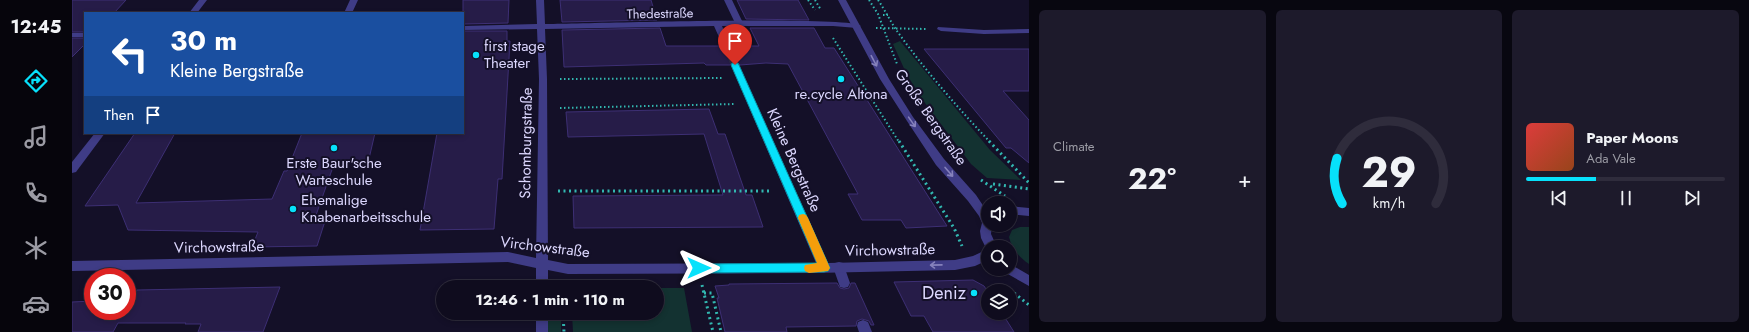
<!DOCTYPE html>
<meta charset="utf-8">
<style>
body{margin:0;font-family:Jost,sans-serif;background:#1d1a2b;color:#f1f3f6;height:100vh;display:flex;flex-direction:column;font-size:15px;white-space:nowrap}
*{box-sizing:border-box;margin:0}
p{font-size:13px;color:#9b9ba4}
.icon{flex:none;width:22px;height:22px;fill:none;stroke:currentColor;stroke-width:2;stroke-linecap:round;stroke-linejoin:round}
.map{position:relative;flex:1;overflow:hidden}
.drawer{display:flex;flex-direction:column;gap:10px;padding:10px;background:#080710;width:720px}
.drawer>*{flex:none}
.banner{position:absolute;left:12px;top:12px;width:380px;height:122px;border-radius:0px;box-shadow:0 2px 6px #0003,0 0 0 1px #2f2c3c;background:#1a4fa0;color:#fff;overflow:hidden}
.fabs{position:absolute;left:909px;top:196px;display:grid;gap:8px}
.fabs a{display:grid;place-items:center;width:36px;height:36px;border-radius:50%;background:#0f0c1e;box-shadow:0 2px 6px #0003,0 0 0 1px #2f2c3c;font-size:20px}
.speed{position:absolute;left:12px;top:268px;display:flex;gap:8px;font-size:20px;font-weight:700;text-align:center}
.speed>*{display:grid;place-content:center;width:52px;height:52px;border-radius:50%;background:#0f0c1e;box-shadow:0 2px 6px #0003,0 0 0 1px #2f2c3c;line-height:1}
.speed .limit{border:6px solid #d22;background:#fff;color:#111}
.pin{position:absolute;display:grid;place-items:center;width:34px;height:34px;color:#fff;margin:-41px -17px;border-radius:50% 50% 50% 0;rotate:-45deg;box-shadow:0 0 4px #0007}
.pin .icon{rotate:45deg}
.me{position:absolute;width:44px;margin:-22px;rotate:90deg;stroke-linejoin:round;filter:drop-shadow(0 0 3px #0008)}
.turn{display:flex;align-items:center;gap:14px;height:84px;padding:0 20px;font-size:18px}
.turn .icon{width:52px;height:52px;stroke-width:2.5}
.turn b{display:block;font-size:28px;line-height:34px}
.then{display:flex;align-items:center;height:38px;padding:0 20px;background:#0003;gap:8px;font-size:15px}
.big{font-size:30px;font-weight:700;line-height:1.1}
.drawer .tile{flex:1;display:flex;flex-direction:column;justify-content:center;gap:6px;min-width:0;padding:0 14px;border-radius:6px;background:#1d1a2b}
.drawer .dial{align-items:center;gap:0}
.dial svg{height:104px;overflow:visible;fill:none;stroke:#2f2c3c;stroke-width:7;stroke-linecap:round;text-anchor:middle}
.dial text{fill:#f1f3f6;stroke:none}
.song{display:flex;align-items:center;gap:12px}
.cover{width:48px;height:48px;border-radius:6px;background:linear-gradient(135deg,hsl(0 70% 55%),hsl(20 70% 35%))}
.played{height:4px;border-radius:2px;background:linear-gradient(90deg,#07e1fb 35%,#2f2c3c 35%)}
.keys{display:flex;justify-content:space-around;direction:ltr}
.heat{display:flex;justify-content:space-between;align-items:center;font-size:22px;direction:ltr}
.drawer .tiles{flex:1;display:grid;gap:10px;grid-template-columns:repeat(3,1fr)}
.trip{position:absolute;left:364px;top:280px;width:228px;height:40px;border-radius:20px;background:#0f0c1e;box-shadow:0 2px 6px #0003,0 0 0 1px #2f2c3c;font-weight:700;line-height:40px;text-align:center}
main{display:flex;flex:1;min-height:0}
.menu{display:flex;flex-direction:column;width:72px;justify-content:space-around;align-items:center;background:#06050c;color:#9b9ba4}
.menu .icon{width:28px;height:28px}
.menu .selected{color:#07e1fb}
.menu b{font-size:18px;color:#f1f3f6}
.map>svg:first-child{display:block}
.green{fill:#133231}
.building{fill:#261c48;stroke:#3d2f74}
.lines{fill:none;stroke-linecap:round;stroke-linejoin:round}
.minor-tunnel{stroke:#322e48;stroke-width:8;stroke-dasharray:8 4;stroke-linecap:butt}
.path-far1{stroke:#32b8b1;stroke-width:2;stroke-dasharray:1.5 2.5;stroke-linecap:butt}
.path{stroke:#32b8b1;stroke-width:3;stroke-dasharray:2 3.5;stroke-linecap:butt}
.service{fill:#3f3c86;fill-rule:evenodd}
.minor{fill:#3f3c86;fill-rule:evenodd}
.tertiary{fill:#3f3c86;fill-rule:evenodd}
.oneway{stroke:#8682bc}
.route{fill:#07e1fb;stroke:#0592a3}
.slow{fill:#f59e0b}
.poi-dot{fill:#07e1fb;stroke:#141028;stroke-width:1.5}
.labels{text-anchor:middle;stroke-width:4;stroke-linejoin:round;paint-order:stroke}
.far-street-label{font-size:13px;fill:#dcd7fe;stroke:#141028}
.poi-label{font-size:15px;fill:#dcd7fe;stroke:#141028;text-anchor:start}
.street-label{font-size:15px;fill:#dcd7fe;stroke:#141028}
.near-poi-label{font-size:18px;fill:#dcd7fe;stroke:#141028;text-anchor:end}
</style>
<main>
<nav class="menu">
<b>12:45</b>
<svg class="icon selected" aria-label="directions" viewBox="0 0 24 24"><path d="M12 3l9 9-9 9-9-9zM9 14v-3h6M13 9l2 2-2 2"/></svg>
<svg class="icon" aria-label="music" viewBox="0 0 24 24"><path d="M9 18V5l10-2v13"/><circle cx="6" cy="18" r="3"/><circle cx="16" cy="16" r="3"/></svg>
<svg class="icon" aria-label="phone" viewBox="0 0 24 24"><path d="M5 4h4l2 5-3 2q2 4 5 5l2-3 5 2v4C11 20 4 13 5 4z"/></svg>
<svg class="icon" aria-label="climate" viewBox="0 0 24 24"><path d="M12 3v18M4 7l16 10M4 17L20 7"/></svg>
<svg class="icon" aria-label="car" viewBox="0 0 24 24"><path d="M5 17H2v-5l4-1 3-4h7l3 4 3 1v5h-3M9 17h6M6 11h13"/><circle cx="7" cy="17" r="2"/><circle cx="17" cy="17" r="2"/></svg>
</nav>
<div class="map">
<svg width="957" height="332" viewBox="0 0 957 332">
<rect width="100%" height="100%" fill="#141028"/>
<path class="green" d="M828,41L918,150L949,180L915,178L899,164L850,99L835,75L821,44Z
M948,227H957V264C947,257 940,249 937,237L940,230Z
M585,288H612L620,332H501L500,313H585Z
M473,313H489V332H473Z"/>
<path class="building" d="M0,0H54L42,13H13V32H0Z
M391,0H437L436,23L391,24Z
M488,0H579L585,20L490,22Z
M665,0H726L737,20L674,19Z
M588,28L594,46H650L656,49L660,46H687L678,28H742L753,48H762L875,226L834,228L829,220H790L776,194H786L716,64L694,63L668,65L663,60L658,65H634L632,63L492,67L490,30Z
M391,31H435V41H438L430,179H426L422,229L348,230L365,133H391Z
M0,38H13V44L0,57Z
M852,49H957V91H931L957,120V163L939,148H934Z
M637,109L646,134H653L674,195H680L691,227L502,228L501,196L651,195L632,134L496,137L494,112Z
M63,133H103L64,203L200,199L212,171H215L230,133H303L296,163L262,164L243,218H254L245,246L180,247L186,232L56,230L46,205L13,206Z
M901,280L912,286L916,292V313H930L942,332H861L852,316H839L822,282Z
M765,283L768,288L772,289L777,288L779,283H783L802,325H799L797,321L790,319L785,321L784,326L714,327L715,332H653L645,298H647L643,286L657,285V284Z
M208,287L191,332H126L129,324H113L114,323H46L41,332H0V302L21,301V311H55V300H59L65,290Z"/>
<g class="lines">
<path class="minor-tunnel" d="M655,46L663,65"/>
<path class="path-far1" d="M736,0L743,10
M743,0L749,10
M797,0L806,14L825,64
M806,0C813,10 818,21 825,31C853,70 885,107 918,142
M811,15H816
M804,28L855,29
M761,38L827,142
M488,79L651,78
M488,108L663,104"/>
<path class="path" d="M827,141L882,228L890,246
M917,141L957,183
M909,180L933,196
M921,184L957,189
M486,191H699
M630,285L641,332
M632,293H640L649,332
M942,293L957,305
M491,313L492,332"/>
<path class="service" d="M652,0H660L671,23L670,25H664Z
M767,262L771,263L778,283L776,287L772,288L768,287L761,267L763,263Z
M791,320L796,322L800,332H787L785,326L786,322Z"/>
<path class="minor" d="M127,0H135L125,13H117Z
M278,0H286L280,13H272Z
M464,0H472L473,24C510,24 776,15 789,26L785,28L761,26H650L659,46L655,48L651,46L642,26L473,29L475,79L476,260L496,264L744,263L659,65L663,62L667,65L756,263L883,260L901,256L916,249V260L903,266L883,270L742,273L496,274L476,270V287H464V268L436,262L0,271V261L436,252L464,258L467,79L465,29L391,30V26L465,24Z
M866,27L912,30L957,29V33L912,34L869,31L865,29Z
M0,33H13V37H0Z
M23,133H33L4,172L0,173V162Z
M464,313H476V332H464Z"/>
<path class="tertiary" d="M766,0H774L817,79L841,117L872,159L904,195L916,213V225H920L919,234L925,247H916L915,250L909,238L908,231L910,223L907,216L896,201L864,165L835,121L808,79Z
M938,206L957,208V216L938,214Z
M938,264L957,275V286L934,273L932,269H938Z"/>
</g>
<defs><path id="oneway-shaft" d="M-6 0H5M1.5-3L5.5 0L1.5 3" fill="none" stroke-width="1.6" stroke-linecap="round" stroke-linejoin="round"/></defs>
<g class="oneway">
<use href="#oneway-shaft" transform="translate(802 61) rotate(62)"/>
<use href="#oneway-shaft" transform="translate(840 122) rotate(55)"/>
<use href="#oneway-shaft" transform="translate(877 172) rotate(49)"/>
<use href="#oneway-shaft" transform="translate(864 265) rotate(179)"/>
</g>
<path class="route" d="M660,63H666L667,65L758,268L756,271L752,272L627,273L623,272L621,268L623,265L627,264L745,263L659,65Z"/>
<path class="slow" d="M731,214L734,215L736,218L758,268L756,271L737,273L733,271L732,268L733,265L745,263L726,218L727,215Z"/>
<g class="poi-dot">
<circle cx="404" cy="55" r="4"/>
<circle cx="769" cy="79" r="4"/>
<circle cx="262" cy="148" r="4"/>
<circle cx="221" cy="209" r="4"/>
<circle cx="902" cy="293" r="4"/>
</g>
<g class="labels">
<g class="far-street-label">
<text transform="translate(588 13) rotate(-1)" y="5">Thedestraße</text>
</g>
<g class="poi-label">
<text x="412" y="51">first stage<tspan x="412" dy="17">Theater</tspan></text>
<text x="769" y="99" text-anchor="middle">re.cycle Altona</text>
<text x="262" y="168" text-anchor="middle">Erste Baur'sche<tspan x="262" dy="17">Warteschule</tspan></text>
<text x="229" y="205">Ehemalige<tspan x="229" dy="17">Knabenarbeitsschule</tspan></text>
</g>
<g class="street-label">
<text transform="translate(859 117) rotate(55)" y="5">Große Bergstraße</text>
<text transform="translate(454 143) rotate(-89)" y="5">Schomburgstraße</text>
<text transform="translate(722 160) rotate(66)" y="5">Kleine Bergstraße</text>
<text transform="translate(147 247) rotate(-1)" y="5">Virchowstraße</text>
<text transform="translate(473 247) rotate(7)" y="5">Virchowstraße</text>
<text transform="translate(818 250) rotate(-1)" y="5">Virchowstraße</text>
</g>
<g class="near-poi-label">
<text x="894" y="299">Deniz</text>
</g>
</g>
</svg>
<div class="fabs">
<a><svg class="icon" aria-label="sound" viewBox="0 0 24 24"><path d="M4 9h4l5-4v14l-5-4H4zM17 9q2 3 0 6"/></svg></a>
<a><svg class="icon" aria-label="search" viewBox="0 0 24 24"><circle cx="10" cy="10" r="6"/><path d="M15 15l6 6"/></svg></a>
<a><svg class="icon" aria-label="layers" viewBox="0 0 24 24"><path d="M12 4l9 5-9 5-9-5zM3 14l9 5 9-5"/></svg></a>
</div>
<div class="speed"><div class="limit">30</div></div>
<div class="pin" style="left:663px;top:65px;background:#d93025"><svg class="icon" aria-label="arrive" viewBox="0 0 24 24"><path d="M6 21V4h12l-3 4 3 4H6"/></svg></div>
<svg class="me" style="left:627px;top:268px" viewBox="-20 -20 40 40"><path d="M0-17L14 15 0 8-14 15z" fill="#07e1fb" stroke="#fff" stroke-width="4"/></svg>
<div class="trip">12:46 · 1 min · 110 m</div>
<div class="banner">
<div class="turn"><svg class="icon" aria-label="left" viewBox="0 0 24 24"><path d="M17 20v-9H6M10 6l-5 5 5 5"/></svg><div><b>30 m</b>Kleine Bergstraße</div></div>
<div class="then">Then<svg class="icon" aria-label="arrive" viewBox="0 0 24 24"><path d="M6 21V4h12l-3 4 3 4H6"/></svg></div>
</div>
</div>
<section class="drawer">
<div class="tiles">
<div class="tile"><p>Climate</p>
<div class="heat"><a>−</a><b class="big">22°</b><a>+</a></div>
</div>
<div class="tile dial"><svg viewBox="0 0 100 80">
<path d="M14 69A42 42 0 1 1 86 69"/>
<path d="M14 69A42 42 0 0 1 10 34" stroke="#07e1fb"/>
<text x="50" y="56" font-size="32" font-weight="700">29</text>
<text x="50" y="72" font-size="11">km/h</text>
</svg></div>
<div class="tile">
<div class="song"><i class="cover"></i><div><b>Paper Moons</b><p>Ada Vale</p></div></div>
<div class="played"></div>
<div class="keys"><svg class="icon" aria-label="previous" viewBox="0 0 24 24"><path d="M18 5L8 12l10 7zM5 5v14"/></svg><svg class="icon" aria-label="pause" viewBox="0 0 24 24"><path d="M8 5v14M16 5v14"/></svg><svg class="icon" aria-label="next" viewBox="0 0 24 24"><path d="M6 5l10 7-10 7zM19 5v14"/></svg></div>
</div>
</div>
</section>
</main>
